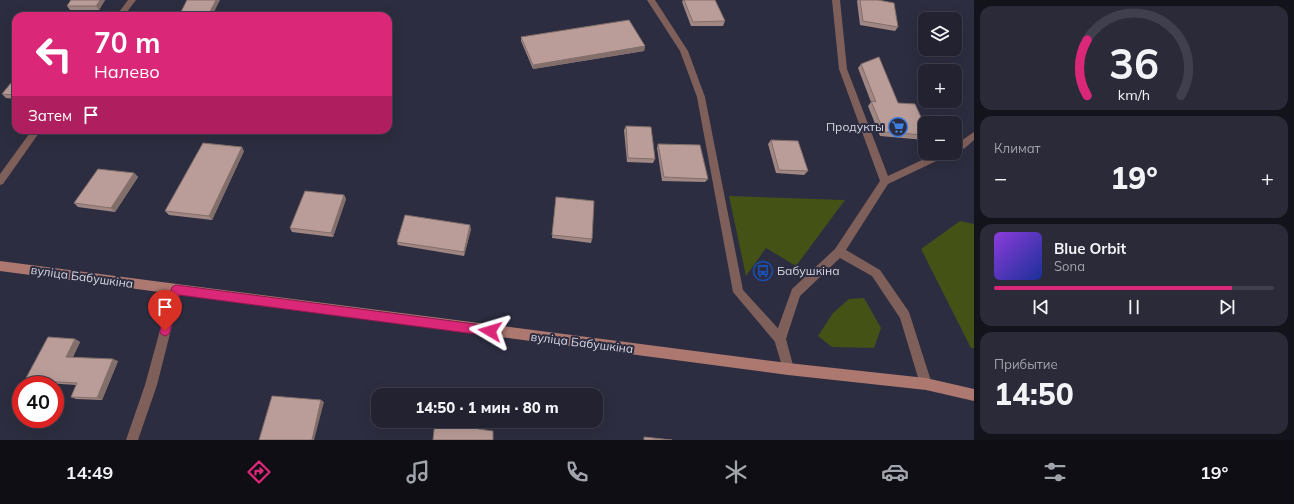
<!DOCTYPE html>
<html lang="ru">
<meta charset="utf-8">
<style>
body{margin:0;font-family:Mulish,sans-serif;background:#2a2a39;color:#f1f3f6;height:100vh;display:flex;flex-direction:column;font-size:15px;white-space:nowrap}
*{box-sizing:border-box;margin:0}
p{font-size:13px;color:#a2a4ab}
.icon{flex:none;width:22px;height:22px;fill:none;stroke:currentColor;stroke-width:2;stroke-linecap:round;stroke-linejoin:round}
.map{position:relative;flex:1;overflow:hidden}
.details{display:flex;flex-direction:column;gap:6px;padding:6px;background:#13131b;width:320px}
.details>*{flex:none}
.guide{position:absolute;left:12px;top:12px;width:380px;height:122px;border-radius:12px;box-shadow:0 4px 16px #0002,0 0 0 1px #3f3f4d;background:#db2777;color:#fff;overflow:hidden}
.buttons{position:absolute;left:918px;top:12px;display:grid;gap:8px}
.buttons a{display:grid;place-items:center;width:44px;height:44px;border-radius:8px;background:#222231;box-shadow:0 4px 16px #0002,0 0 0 1px #3f3f4d;font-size:20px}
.speed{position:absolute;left:12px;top:376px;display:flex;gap:8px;font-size:20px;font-weight:700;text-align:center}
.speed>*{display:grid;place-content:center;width:52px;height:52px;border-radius:50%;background:#222231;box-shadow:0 4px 16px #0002,0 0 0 1px #3f3f4d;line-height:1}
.speed .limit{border:6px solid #d22;background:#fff;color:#111}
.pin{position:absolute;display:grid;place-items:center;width:34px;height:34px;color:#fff;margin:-41px -17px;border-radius:50% 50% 50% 0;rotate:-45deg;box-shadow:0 0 4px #0007}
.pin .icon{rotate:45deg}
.me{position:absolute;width:44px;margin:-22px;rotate:277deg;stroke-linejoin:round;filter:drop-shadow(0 0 3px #0008)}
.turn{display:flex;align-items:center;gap:14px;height:84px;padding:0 16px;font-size:18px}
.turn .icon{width:52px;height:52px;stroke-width:2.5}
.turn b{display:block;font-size:28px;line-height:34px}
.then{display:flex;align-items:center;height:38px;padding:0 16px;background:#0003;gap:8px;font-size:15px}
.big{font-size:30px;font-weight:800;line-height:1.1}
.details .card{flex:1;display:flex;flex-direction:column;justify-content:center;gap:6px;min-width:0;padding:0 14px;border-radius:12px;background:#2a2a39}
.details .dial{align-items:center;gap:0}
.dial svg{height:104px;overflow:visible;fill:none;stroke:#3f3f4d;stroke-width:7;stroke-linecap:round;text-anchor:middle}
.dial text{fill:#f1f3f6;stroke:none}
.song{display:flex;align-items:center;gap:12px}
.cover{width:48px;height:48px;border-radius:6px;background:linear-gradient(135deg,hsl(270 70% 55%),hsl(230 70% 35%))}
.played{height:4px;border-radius:2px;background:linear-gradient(90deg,#db2777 85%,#3f3f4d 85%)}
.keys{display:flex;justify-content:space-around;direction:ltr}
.heat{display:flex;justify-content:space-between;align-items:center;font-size:22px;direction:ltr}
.trip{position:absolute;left:371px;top:388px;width:232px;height:40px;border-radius:12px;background:#222231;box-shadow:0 4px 16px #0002,0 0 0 1px #3f3f4d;font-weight:800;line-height:40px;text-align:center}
.menu{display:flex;height:64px;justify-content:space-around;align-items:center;background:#0e0e14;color:#a2a4ab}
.menu .icon{width:28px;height:28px}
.menu .on{color:#db2777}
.menu b{font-size:18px;color:#f1f3f6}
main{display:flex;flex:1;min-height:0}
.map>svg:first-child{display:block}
.green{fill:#445216}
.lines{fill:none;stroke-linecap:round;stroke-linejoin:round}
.lane{fill:#7f5f59;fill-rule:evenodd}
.street{fill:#7f5f59;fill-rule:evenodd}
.secondary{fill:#ac786f;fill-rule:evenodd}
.wall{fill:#a08783}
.shaded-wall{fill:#826e6a}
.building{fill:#ba9d98;stroke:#826e6a}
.route{fill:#db2777;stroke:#8e194d}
.labels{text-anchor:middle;stroke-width:4;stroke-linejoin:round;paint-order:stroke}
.poi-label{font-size:12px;fill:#d6d6e3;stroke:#2d2d41;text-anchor:end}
.street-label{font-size:12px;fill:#d6d6e3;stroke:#2d2d41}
</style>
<main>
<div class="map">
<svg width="974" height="440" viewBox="0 0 974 440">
<rect width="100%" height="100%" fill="#2d2d41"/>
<path class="green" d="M729,196L845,200L796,266L766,248L746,276Z
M960,221L974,224V348H971L921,249Z
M864,298L881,328L874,348L832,347L818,336L833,313L849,299Z"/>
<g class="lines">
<path class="lane" d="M647,0H655L688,51L705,97L743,290L784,335L786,339L784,343L780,345L776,343L733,292L697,97L680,51Z"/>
<path class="street" d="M128,0H136L124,16H116Z
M832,0H840L847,69L888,176L937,153H951L949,155L888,184L846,250L880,270L909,312L932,384L930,388L926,390L922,388L920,384L900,318L872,276L840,258L800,296L786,339L794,369L792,373L788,375L784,373L774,339L792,289L835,249L880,181L839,69Z
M32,130H41L3,184L0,185V174Z
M974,132V140L965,148L955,152V145Z
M176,285L180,287L181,290L157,385L138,440H126L145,385L171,290L172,287Z"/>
<path class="secondary" d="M0,261L788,363L926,378L974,389V401L926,390L788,375L0,271Z"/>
</g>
<path class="wall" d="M71,0H105L99,10H70L67,6Z
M683,0H715L725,21L723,26H691L682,2Z
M858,0H860L898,27L895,31L860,25L857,1Z
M521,37L645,46L644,51L533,69L521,41Z
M861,64L898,103L925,126V140L880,136L868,106L871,102L858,68Z
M16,77V99L6,98L2,94Z
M626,126L655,159L653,163L627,162L624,130Z
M771,140L808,171L804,175L776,173L768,144Z
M658,144L708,179L705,182L662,181L657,148Z
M244,151L212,220L169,215L165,211Z
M134,173L138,177L115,212L78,207L74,203Z
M344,195L346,199L333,237L292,232L290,228Z
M556,197L592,239L591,243L552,238Z
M471,229L464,256L398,245L397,242Z
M75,339L80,342L73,357L118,361L102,400L76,399L71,397L76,385L31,382L25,380Z"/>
<path class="shaded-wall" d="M100,0H105L99,10L96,6Z
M216,0H220L212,16H208Z
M645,46L644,51L533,69V65Z
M242,147L244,151L212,220L209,216Z
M134,173L138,177L115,212L111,208Z
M344,195L346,199L333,237L331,233Z
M470,225L471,229L464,256V252Z
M75,339L80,342L71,360L66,357Z
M113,359L118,361L102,400L97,398Z
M321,400L324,402L314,440H312Z"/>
<path class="building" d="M71,0H100L96,6H67Z
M187,0H216L208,16H179Z
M684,0H715L725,21L693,22Z
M860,0H878L894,3L898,27L863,21Z
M629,20L645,46L533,65L521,37Z
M879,57L898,103L915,104L925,126V135L884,132L871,101L876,102L861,64Z
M16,77V95L2,94Z
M626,126L651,127L655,159L628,158Z
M771,140L798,141L808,171L779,170Z
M203,143L242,147L209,216L165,211Z
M658,144L700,145L708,179L664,177Z
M98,169L134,173L111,208L74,203Z
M305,191L344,195L331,233L290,228Z
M556,197L594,201L592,239L552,235Z
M405,215L470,225L464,252L397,242Z
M48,337L75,339L66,357L113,359L97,398L71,397L77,383L25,380Z
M272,396L321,400L312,440H259Z
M435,421H478V429L493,431V440H433Z
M644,437L672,440H644Z"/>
<path class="route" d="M176,285L490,326L493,327L495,331L493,334L490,336L179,295L170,331L169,334L165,336L161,334L160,331L171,290L172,287Z"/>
<defs>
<g id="supermarket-ring" transform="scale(1)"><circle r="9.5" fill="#2d2d41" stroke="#3f7fe0" stroke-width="1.5"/><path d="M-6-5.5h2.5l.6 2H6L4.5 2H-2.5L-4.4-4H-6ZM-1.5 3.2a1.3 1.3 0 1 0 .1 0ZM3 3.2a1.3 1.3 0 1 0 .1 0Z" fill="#3f7fe0"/></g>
<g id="bus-ring" transform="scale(1)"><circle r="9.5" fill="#2d2d41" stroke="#1a4fb4" stroke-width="1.5"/><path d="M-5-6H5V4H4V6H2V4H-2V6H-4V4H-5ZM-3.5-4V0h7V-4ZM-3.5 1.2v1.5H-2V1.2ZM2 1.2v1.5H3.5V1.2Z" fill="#1a4fb4"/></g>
</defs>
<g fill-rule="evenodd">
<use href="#supermarket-ring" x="898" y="127"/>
<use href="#bus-ring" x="763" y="271"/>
</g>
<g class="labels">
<g class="poi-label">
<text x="884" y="131">Продукты</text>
<text x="777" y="275" text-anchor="start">Бабушкіна</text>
</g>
<g class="street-label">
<text transform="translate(82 277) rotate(8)" y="4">вуліца Бабушкіна</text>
<text transform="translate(582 343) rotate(7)" y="4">вуліца Бабушкіна</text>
</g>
</g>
</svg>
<div class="buttons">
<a><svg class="icon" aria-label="layers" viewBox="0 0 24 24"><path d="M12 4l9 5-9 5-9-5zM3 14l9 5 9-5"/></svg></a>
<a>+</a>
<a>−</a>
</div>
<div class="speed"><div class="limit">40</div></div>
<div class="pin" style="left:165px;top:331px;background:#d93025"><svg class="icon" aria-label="arrive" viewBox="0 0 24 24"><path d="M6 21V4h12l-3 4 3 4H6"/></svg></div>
<svg class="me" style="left:490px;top:331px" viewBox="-20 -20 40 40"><path d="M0-17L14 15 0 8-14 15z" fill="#db2777" stroke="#fff" stroke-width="4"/></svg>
<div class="trip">14:50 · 1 мин · 80 m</div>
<div class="guide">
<div class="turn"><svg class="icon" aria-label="left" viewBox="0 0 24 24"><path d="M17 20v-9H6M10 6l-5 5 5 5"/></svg><div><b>70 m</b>Налево</div></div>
<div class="then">Затем<svg class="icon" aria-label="arrive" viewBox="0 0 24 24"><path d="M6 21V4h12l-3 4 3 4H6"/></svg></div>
</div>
</div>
<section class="details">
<div class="card dial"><svg viewBox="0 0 100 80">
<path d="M14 69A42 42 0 1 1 86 69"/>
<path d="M14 69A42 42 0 0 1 14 26" stroke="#db2777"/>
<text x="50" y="56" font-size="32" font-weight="700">36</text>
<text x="50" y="72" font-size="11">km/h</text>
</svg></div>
<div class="card"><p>Климат</p>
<div class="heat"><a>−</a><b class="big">19°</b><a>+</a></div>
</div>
<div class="card">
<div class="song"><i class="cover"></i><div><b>Blue Orbit</b><p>Sona</p></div></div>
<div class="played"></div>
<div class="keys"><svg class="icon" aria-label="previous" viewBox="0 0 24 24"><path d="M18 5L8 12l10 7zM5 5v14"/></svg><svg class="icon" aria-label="pause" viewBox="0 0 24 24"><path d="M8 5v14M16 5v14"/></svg><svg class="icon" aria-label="next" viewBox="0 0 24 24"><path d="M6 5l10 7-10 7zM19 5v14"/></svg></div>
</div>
<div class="card"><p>Прибытие</p><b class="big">14:50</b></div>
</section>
</main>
<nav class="menu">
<b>14:49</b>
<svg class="icon on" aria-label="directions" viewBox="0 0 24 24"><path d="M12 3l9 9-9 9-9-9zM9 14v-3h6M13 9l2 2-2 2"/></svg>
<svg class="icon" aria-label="music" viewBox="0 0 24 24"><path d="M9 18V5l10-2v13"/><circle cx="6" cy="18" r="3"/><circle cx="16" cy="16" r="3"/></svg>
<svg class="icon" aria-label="phone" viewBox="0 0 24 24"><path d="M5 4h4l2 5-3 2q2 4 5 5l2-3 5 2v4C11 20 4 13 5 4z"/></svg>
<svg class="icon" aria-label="climate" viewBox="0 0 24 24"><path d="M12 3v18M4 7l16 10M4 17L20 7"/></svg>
<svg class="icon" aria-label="car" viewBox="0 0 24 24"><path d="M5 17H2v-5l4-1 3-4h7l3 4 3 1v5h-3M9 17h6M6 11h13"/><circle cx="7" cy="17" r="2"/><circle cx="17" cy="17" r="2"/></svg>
<svg class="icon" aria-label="filters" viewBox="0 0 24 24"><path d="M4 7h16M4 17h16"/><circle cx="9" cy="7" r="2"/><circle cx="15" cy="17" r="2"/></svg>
<b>19°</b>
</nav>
